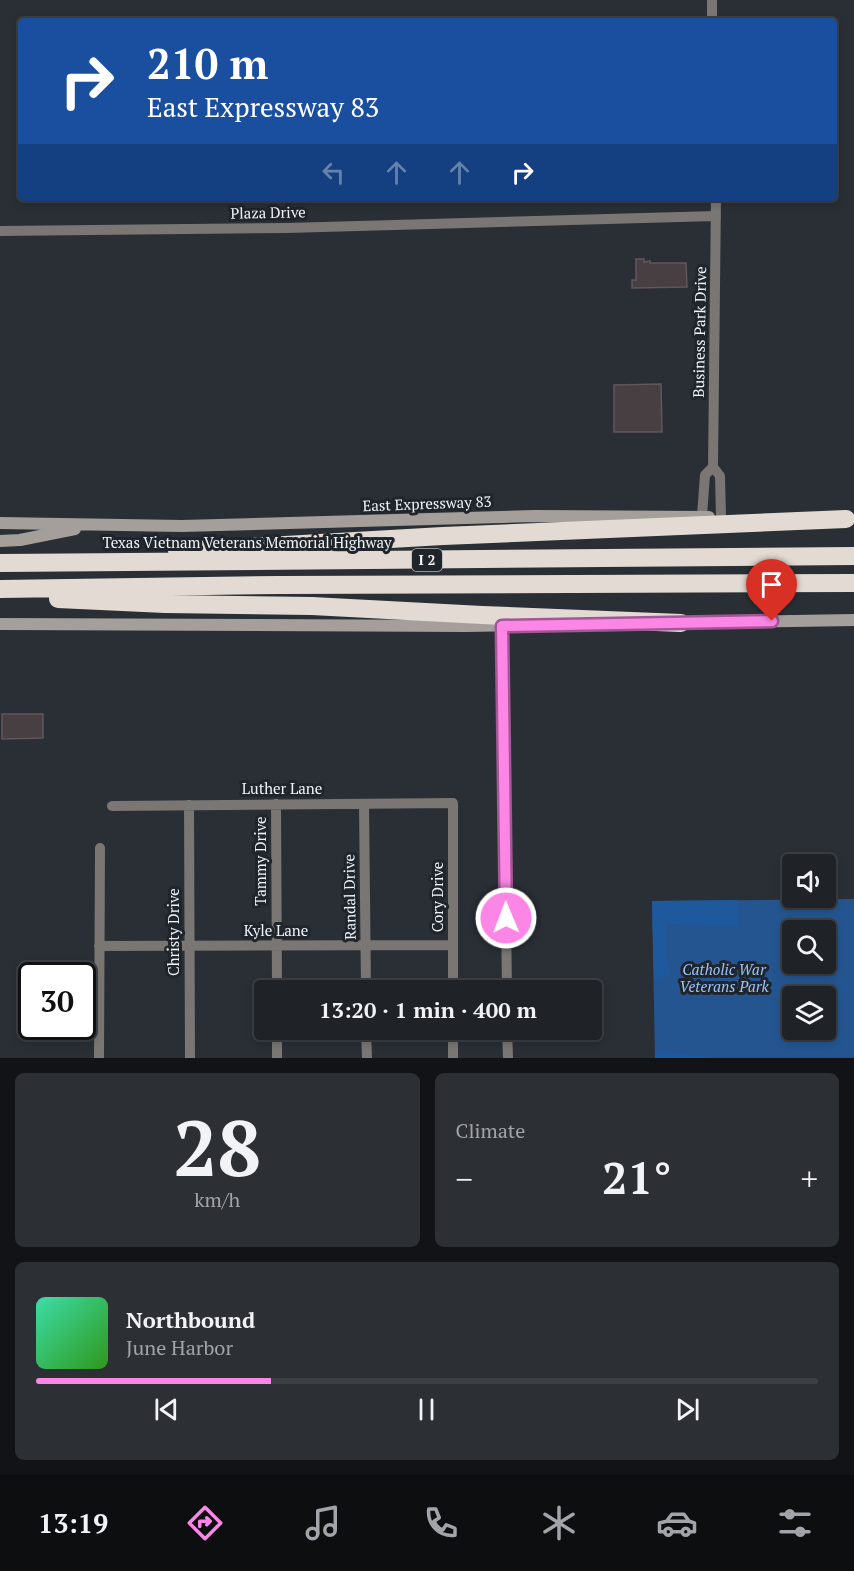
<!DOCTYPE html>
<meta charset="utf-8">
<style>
body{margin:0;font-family:"PT Serif",serif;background:#2c2f34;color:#f1f3f6;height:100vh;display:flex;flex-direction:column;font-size:22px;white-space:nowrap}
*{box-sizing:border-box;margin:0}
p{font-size:20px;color:#a1a4a8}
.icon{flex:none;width:33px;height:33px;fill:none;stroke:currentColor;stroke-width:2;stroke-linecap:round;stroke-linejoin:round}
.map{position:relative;height:1058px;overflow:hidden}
.drawer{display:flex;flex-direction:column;gap:15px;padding:15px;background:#111316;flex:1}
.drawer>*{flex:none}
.guide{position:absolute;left:18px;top:18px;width:819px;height:183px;border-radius:6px;box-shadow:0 3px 9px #0003,0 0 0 2px #3c4045;background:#1a4fa0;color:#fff;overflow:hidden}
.buttons{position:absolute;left:782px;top:854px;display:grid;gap:12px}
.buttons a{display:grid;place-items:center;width:54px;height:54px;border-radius:6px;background:#1f2328;box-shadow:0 3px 9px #0003,0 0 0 2px #3c4045;font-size:30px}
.speed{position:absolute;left:18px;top:962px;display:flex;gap:12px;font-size:30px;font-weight:700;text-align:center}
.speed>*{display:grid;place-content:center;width:78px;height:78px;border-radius:50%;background:#1f2328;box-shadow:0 3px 9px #0003,0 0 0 2px #3c4045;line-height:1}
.speed .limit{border:3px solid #111;border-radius:9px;background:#fff;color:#111}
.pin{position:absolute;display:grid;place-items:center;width:51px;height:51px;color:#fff;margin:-62px -26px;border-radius:50% 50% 50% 0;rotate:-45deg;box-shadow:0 0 6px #0007}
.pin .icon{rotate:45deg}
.me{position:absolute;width:66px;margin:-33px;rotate:359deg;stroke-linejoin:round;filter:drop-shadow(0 0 4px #0008)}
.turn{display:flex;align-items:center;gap:21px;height:126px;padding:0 30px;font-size:27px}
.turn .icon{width:78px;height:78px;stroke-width:2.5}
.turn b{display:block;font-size:42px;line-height:51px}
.lanes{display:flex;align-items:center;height:57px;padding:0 30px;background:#0003;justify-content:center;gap:30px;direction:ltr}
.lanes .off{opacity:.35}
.big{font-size:45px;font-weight:700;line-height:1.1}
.drawer .tile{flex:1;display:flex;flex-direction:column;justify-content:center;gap:9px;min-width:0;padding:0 21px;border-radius:9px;background:#2c2f34}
.drawer .dial{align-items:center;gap:0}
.dial b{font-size:78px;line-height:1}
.song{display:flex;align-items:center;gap:18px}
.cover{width:72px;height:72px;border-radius:9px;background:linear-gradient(135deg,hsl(160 70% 55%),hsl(110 70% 35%))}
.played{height:6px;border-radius:3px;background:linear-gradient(90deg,#fb86e5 30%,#3c4045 30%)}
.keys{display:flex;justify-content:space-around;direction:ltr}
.heat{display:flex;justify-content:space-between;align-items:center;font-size:33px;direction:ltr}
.drawer .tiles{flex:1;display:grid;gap:15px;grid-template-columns:1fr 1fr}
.tile:last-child{grid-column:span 2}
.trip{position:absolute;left:254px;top:980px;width:348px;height:60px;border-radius:6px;background:#1f2328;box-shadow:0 3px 9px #0003,0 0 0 2px #3c4045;font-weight:700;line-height:60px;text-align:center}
.menu{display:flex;height:96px;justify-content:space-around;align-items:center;background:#0c0e10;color:#a1a4a8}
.menu .icon{width:42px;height:42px}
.menu .on{color:#fb86e5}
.menu b{font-size:27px;color:#f1f3f6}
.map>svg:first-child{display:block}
.green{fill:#245590;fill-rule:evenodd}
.forest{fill:#1f599d}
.building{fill:#483f43;stroke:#60575c;stroke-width:1.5}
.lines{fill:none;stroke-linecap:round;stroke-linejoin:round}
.street{stroke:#797673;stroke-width:10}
.secondary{stroke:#a49f9a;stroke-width:12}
.highway{stroke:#e3dbd3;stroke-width:18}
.route-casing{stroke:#a35795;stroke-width:15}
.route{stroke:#fb86e5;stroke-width:10}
.labels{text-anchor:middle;stroke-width:6;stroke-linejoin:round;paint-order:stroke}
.shield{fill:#20252b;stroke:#b2b6ba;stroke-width:1.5}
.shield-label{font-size:14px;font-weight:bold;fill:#f0f4f8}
.street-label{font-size:15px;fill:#f0f4f8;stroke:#20252b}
.park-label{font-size:15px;font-style:italic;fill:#98c4fc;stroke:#20252b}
</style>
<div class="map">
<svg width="854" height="1058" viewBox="0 0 854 1058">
<rect width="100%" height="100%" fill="#292f35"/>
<path class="green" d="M854,899V1058H655L652,901ZM792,930H825V963H792ZM792,996H825V1029H792Z"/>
<path class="forest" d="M737,900L738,926L666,924V957L671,974L654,979L652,901Z
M655,1051L715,1058H655Z"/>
<path class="building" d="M636,259H644V262L650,261V263H686L687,287L632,288V280H636Z
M661,384L662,432H614V385Z
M2,714H43V738L2,739Z"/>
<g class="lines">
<path class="street" d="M712,0V21
M0,231L287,228L716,216
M713,467L716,198
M702,516L705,475L713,467L720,476L721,517
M502,626L507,990
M276,804L277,990
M364,804L366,990
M189,805L190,1058
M112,806L453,803V990
M99,946L453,945
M277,1029V1058
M366,1029L367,1058
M453,1029V1058
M507,1029L508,1058
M99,1058L100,848"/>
<path class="secondary" d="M0,523L182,526L534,516L709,517
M0,541L20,540L75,529
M673,623L854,620
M0,624L467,626L533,625"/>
<path class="highway" d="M177,551L443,536L846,519
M0,563L854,556
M0,589L279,585L854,583
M58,599L165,604L312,606L482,615L681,623"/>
</g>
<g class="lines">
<g class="route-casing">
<path id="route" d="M506,918L502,626L772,621"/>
</g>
<use href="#route" class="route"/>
</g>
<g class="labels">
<rect class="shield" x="412" y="549" width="30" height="22" rx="4.5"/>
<g class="shield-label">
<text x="427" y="565">I 2</text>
</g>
<g class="street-label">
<text transform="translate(268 213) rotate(-1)" y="5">Plaza Drive</text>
<text transform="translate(700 332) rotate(-89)" y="5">Business Park Drive</text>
<text transform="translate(427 504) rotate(-2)" y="5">East Expressway 83</text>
<text x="247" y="548">Texas Vietnam Veterans Memorial Highway</text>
<text x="282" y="794">Luther Lane</text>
<text transform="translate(261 861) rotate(-90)" y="5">Tammy Drive</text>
<text transform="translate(350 897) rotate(-91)" y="5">Randal Drive</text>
<text transform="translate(438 897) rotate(-90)" y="5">Cory Drive</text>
<text x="276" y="936">Kyle Lane</text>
<text transform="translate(174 932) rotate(-90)" y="5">Christy Drive</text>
</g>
<g class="park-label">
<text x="724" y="975">Catholic War<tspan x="724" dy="17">Veterans Park</tspan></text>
</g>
</g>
</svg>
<div class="buttons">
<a><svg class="icon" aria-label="sound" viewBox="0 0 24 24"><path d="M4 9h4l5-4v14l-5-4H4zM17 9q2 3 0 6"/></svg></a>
<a><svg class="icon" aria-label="search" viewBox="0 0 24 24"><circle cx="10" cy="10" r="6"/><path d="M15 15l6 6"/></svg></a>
<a><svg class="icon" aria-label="layers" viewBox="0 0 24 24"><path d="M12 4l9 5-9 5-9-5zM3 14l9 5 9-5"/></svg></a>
</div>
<div class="speed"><div class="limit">30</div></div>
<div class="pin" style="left:772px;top:621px;background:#d93025"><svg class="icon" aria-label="arrive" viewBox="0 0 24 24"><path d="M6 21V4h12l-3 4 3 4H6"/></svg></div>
<svg class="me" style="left:506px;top:918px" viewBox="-20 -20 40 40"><circle r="17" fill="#fb86e5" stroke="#fff" stroke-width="3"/><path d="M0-11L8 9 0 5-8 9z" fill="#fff"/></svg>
<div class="trip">13:20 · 1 min · 400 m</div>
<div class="guide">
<div class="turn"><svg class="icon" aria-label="right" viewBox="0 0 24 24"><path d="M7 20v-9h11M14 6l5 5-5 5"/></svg><div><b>210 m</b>East Expressway 83</div></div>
<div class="lanes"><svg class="icon off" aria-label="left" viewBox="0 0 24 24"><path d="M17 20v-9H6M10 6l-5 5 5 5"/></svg><svg class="icon off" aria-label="ahead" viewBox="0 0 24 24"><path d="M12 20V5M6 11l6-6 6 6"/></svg><svg class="icon off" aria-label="ahead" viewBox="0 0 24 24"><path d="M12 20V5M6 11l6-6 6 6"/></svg><svg class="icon" aria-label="right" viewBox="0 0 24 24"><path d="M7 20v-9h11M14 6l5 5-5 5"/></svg></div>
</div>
</div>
<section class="drawer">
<div class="tiles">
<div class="tile dial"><b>28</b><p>km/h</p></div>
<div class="tile"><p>Climate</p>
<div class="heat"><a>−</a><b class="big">21°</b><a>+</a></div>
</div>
<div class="tile">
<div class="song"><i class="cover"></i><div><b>Northbound</b><p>June Harbor</p></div></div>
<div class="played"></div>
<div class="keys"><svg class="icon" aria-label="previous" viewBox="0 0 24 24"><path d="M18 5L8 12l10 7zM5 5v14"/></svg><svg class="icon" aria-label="pause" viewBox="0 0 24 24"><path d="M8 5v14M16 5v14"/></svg><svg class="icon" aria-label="next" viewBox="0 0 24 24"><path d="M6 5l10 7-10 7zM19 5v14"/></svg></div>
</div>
</div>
</section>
<nav class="menu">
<b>13:19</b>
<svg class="icon on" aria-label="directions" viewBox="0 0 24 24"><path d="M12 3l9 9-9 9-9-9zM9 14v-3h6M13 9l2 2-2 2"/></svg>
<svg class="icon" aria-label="music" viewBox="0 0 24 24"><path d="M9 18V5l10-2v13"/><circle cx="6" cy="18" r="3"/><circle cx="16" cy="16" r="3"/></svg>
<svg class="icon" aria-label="phone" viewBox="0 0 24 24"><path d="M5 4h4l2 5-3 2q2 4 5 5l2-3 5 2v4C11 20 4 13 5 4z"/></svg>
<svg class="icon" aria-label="climate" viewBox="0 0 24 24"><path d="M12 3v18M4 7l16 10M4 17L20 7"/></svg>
<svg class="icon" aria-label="car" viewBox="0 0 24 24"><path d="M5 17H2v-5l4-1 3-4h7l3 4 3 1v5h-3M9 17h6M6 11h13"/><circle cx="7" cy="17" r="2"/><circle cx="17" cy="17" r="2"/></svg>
<svg class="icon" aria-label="filters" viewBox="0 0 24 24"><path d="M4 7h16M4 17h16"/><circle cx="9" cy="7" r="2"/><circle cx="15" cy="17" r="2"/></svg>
</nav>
